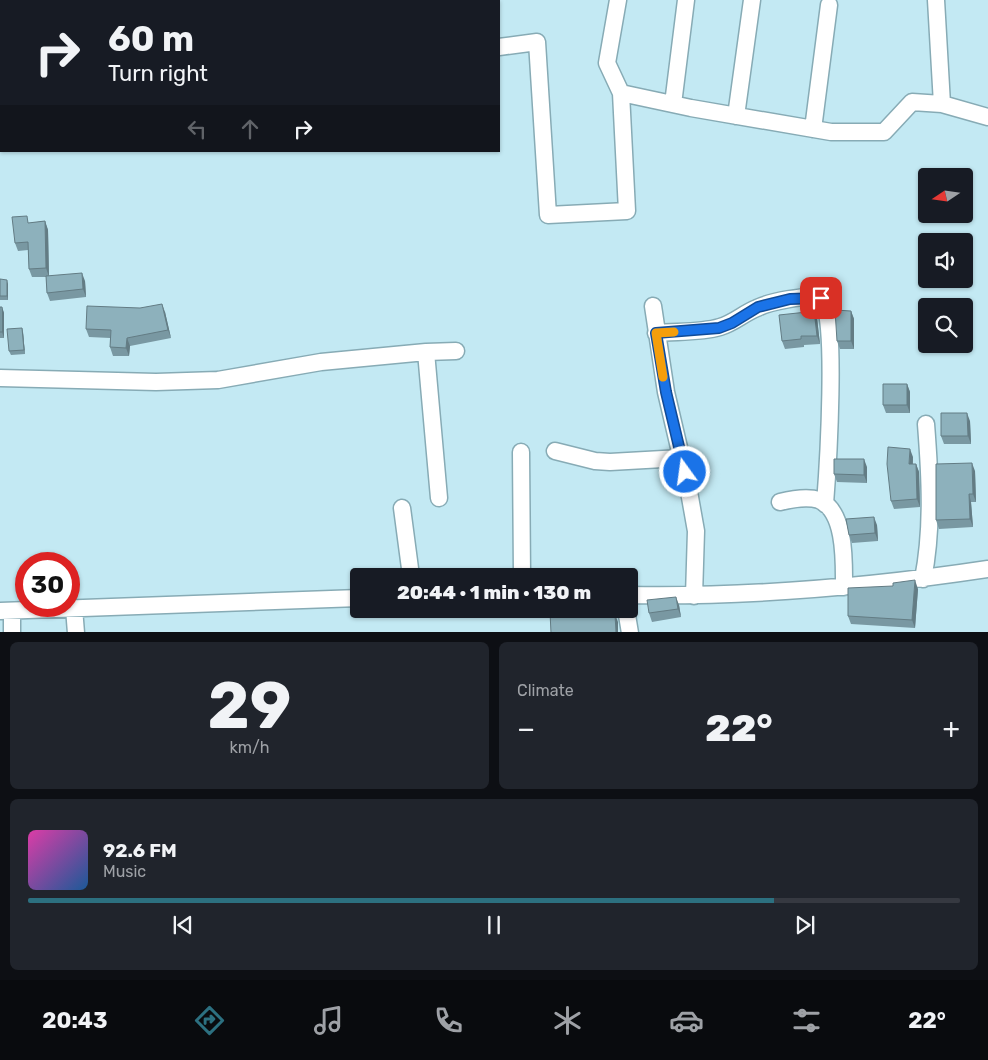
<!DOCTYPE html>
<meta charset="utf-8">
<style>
body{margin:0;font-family:Rubik,sans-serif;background:#20242c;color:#f1f3f6;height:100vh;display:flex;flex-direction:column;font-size:19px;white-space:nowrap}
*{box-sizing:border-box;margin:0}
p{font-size:16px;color:#9ea1a6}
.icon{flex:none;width:28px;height:28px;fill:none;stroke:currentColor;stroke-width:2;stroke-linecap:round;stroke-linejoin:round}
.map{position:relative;height:632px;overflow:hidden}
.panel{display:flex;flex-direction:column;gap:10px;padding:10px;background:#0d0f14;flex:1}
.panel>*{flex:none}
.guide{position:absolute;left:0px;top:0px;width:500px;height:152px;box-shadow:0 1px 4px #0004;background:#171b24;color:#f1f3f6;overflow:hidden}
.needle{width:32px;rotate:257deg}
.controls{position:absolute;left:918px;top:168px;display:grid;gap:10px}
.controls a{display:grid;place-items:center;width:55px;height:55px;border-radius:5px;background:#171b24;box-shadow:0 1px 4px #0004;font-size:25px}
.speed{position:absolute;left:15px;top:552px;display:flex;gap:10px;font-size:25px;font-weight:700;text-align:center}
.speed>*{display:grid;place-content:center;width:65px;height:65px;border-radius:50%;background:#171b24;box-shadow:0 1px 4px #0004;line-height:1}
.speed .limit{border:8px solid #d22;background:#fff;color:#111}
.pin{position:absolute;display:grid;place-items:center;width:42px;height:42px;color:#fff;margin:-21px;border-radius:10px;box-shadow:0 2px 8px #0006}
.me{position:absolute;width:55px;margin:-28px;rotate:346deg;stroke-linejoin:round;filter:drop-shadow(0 0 4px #0008)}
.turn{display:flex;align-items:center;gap:18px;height:105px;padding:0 25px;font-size:22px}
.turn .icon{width:65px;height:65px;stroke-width:2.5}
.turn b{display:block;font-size:35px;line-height:42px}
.lanes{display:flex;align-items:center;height:48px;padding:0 25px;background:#0003;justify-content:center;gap:25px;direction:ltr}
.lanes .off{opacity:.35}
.big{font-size:38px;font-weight:800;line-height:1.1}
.panel .tile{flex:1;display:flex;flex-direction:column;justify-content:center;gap:8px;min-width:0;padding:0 18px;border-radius:8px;background:#20242c}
.panel .dial{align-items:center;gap:0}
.dial b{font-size:65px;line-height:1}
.song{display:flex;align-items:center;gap:15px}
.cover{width:60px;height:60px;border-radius:8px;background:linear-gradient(135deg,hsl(320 70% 55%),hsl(210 70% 35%))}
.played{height:5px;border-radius:2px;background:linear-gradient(90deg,#2c7080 80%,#363941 80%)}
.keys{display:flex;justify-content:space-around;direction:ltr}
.heat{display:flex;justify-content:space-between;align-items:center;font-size:28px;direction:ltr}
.panel .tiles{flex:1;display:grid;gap:10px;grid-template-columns:1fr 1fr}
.tile:last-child{grid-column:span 2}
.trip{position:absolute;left:350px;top:568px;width:288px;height:50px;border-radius:5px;background:#171b24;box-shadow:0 1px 4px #0004;font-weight:800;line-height:50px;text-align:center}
.tab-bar{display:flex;height:80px;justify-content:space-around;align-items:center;background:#090b0e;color:#9ea1a6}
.tab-bar .icon{width:35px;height:35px}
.tab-bar .selected{color:#2c7080}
.tab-bar b{font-size:22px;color:#f1f3f6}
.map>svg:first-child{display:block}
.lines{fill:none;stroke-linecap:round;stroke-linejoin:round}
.minor-casing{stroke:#87abb5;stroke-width:19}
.minor{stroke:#fff;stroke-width:16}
.wall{fill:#7998a2}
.shaded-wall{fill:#637c84}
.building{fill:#8db1bc;stroke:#637c84}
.route-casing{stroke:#114b97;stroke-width:12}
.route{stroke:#1a73e8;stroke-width:9}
.slow{stroke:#f59e0b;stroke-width:9}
</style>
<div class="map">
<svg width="988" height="633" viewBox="0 0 988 633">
<rect width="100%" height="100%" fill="#c3e9f3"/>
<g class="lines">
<g class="minor-casing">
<path id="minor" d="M618,0L607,63L621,93L691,108L831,132H884L912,102L942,104
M936,0L942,104L988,117
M243,1V0
M0,16H1
M499,47L537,42L548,215L627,211L621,93
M673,104L686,0
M736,116L752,0
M813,129L829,5
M653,306L666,392L688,486L696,531L694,596
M656,333C677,331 700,333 720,327C734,323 744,313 757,308C769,302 807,294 820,298C839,304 827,479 825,504
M426,352L456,351
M0,378L156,382L218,380L321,362L426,352L439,498
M555,451L595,461L610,462L681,458
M521,452L522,576
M780,502C792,499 807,496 819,500C846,511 844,562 844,587
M402,508L411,576
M923,579C933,529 930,475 926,424
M629,595C749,597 869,587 988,569
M74,608L76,633
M626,609L630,633
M0,611L359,598
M12,611V633"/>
</g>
<use href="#minor" class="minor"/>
</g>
<path class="wall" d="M45,221L48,230L49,276L85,281L86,297L50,301L47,293L46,277H32L29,269L28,250L18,251L15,243L30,223Z
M0,279L8,284V300H0Z
M0,307H2L4,313V338H0Z
M814,310L817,318L820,344L804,345V347L785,349L782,341L807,312Z
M851,311L854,319V349H840L837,341Z
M165,312L171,338L130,346L129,356H113L110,347V338L89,337L86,329Z
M22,328L23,332L25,354L11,355L9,351Z
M907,384L910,392V413H886L883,405Z
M970,421L971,444H944L941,436Z
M913,457V464H916L919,472L920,507L894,509L891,501Z
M867,467V483L837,482L834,474Z
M975,471L976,502H971L973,527L939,529L936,520Z
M877,525L878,541L852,543L849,535Z
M918,589L915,628L851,624L848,616Z
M679,605L681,617L652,622L649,613Z"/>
<path class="shaded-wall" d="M45,221L48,230L49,277L46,268Z
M82,273L85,281L86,297L83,289Z
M7,280L8,284V300L7,296Z
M162,304L165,312L171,338L168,330Z
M2,307L4,313V338L2,332Z
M814,310L817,318L820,344L817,336Z
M851,311L854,319V349L851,341Z
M22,328L23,332L25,354L24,350Z
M127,338L130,346L129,356L126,348Z
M907,384L910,392V413L907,405Z
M967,413L970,421L971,444L968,436Z
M910,449L913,457L912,472L909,464Z
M864,459L867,467V483L864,475Z
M972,463L975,471L976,502L973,494Z
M916,464L919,472L920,507L917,499Z
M969,494L971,502L973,527L970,519Z
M874,517L877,525L878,541L875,533Z
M915,580L918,589L915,628L912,620Z
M676,597L679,605L681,617L678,609Z
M615,614L618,622V633H616Z"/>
<path class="building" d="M27,216L28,223L45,221L46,268L29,269L28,242L15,243L12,217Z
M82,273L83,289L47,293L46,276Z
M0,279L7,280V296H0Z
M162,304L168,330L127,338L126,348L110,347L111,330L86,329L87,306L140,308Z
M0,307H2V332H0Z
M814,310L817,336H801V339L782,341L779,315L807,312V311Z
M835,310L851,311V341H837Z
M22,328L24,350L9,351L7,329Z
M883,384H907V405H883Z
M941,413H967L968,436H941Z
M888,447L910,449L909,464H916L917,499L891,501L887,464Z
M834,459H864V475L834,474Z
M972,463L973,494H969L970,519L936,520V464Z
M874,517L875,533L849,535L846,519Z
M915,580L912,620L848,616V588L893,586V583Z
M676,597L678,609L649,613L647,600Z
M571,611V613L615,614L616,633H551L550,612Z"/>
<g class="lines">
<g class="route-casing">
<path id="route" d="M685,472L666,392L656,333L719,328L732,323L758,307L790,299L821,298"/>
</g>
<use href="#route" class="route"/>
<path class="slow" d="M663,377L656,333L674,332"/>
</g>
</svg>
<div class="controls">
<a><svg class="needle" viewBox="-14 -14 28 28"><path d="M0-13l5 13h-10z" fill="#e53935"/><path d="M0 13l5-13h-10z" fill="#9ea1a6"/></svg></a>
<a><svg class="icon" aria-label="sound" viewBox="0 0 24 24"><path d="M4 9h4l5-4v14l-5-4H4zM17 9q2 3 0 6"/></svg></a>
<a><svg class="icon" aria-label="search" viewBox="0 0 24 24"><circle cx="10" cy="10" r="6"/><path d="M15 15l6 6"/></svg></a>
</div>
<div class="speed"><div class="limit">30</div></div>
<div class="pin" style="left:821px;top:298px;background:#d93025"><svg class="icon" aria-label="arrive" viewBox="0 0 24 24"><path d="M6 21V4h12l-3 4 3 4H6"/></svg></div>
<svg class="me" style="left:685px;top:472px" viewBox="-20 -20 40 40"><circle r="17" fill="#1a73e8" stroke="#fff" stroke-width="3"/><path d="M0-11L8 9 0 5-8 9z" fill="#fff"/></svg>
<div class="trip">20:44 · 1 min · 130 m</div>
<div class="guide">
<div class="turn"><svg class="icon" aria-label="right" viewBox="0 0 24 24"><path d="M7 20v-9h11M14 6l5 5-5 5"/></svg><div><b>60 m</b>Turn right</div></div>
<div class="lanes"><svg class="icon off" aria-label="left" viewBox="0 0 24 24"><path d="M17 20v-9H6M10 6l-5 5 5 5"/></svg><svg class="icon off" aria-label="ahead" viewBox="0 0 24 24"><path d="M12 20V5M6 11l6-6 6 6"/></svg><svg class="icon" aria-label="right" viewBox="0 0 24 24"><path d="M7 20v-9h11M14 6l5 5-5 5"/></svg></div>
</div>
</div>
<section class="panel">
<div class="tiles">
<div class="tile dial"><b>29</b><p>km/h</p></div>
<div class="tile"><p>Climate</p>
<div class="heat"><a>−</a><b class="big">22°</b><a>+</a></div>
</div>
<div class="tile">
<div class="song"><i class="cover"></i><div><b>92.6 FM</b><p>Music</p></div></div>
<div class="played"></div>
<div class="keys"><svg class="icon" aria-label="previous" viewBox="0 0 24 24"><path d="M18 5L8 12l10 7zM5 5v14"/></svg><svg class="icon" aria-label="pause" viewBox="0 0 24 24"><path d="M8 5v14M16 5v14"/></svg><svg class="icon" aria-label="next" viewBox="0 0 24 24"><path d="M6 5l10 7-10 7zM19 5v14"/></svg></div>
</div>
</div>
</section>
<nav class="tab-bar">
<b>20:43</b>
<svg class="icon selected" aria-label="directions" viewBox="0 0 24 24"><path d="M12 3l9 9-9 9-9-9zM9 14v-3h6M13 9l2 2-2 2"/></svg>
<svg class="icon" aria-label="music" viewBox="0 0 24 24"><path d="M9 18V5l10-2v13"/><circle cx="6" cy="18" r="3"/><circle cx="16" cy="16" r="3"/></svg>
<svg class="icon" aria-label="phone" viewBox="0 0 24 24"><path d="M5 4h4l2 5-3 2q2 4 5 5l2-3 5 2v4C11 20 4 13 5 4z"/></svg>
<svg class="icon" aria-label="climate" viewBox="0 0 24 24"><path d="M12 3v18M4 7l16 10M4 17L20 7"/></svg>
<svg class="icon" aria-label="car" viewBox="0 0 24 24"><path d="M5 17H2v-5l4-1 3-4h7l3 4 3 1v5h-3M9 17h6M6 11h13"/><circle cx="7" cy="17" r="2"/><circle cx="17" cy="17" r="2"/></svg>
<svg class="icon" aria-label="filters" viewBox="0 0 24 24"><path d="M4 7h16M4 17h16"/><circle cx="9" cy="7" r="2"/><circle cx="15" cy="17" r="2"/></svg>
<b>22°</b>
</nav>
